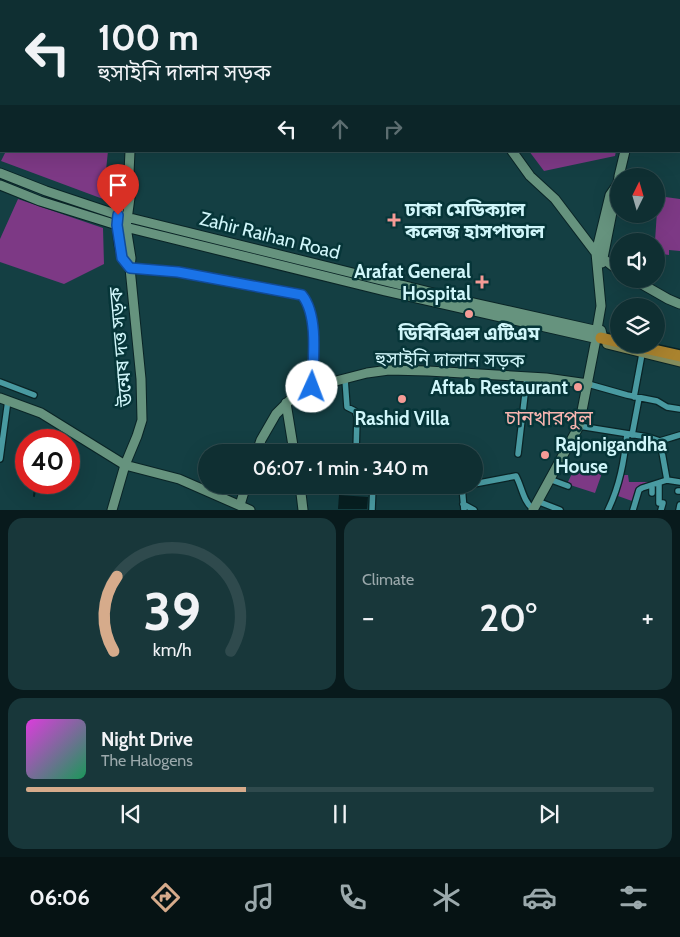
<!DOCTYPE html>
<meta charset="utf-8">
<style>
body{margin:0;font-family:Cabin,"Noto Sans Bengali",sans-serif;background:#18373a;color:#f1f3f6;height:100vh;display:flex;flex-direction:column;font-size:19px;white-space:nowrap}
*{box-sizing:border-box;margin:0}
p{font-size:16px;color:#9ba9ac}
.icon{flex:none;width:28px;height:28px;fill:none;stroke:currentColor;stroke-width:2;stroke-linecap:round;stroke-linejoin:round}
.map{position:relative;height:510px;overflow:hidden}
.panel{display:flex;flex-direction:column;gap:8px;padding:8px;background:#081a1c;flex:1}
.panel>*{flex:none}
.guide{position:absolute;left:0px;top:0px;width:680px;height:152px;box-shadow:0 5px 20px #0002,0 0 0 1px #2f4a4d;background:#0f2f32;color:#f1f3f6;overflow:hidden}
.needle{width:32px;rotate:5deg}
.controls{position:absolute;left:610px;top:168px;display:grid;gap:10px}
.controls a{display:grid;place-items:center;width:55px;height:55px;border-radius:50%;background:#0f2f32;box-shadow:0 5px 20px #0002,0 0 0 1px #2f4a4d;font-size:25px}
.speed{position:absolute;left:15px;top:429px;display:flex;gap:10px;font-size:25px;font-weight:700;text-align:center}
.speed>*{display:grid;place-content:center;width:65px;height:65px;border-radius:50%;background:#0f2f32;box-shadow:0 5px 20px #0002,0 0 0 1px #2f4a4d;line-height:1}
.speed .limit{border:8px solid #d22;background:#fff;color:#111}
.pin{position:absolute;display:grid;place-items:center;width:42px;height:42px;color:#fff;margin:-51px -21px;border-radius:50% 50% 50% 0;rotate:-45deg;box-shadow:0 0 5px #0007}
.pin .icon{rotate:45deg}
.me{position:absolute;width:55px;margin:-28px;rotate:2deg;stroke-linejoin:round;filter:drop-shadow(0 0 4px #0008)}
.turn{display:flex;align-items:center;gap:18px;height:105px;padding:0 15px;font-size:22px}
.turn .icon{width:65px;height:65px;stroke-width:2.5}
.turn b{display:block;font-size:35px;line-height:42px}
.lanes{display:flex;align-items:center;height:48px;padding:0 15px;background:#0003;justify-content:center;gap:25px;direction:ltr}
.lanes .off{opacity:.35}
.big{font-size:38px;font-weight:600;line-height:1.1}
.panel .widget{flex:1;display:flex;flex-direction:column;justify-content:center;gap:8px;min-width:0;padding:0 18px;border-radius:15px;background:#18373a}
.panel .dial{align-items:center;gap:0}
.dial svg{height:130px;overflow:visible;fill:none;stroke:#2f4a4d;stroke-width:7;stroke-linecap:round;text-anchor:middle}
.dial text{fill:#f1f3f6;stroke:none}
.song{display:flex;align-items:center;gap:15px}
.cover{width:60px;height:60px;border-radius:8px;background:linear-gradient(135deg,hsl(300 70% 55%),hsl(150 70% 35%))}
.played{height:5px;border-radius:2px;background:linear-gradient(90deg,#d6ab8b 35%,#2f4a4d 35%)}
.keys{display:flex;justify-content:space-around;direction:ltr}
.heat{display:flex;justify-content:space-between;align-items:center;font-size:28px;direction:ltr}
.panel .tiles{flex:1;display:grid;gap:8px;grid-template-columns:1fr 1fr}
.widget:last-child{grid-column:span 2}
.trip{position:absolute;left:198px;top:444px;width:285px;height:50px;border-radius:25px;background:#0f2f32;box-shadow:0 5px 20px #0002,0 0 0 1px #2f4a4d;font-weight:600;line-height:50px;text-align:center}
.tabs{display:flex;height:80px;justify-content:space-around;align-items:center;background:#061314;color:#9ba9ac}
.tabs .icon{width:35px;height:35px}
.tabs .on{color:#d6ab8b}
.tabs b{font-size:22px;color:#f1f3f6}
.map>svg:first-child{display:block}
.green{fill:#7d3985}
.water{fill:#071f21}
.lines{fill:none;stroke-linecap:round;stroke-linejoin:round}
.stream{stroke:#071f21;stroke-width:2}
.street-casing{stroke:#0a2426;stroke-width:8}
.secondary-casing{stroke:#0a2426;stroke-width:11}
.primary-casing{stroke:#0a2426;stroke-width:11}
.highway-casing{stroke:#0a2426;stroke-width:14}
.street{stroke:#499aa1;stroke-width:5.5}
.secondary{stroke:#66937e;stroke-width:9}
.primary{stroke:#838c5c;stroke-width:9}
.highway{stroke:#aa832e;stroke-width:11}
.route-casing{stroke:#114b97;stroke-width:12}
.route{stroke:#1a73e8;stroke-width:9}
.poi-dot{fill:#f59b96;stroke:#063538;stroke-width:2}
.labels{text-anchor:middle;stroke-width:5;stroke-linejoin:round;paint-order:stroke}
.poi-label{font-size:19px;font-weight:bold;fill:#d0f6fa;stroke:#063538;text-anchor:start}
.street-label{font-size:19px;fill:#d0f6fa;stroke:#063538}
.neighbourhood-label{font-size:20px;fill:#f9b5b0;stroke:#063538}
</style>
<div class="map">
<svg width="680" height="510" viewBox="0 0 680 510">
<rect width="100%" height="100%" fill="#143f43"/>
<path class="green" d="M414,0H634L415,1Z
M6,151H108L103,199L1,161Z
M529,151H616L615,156L544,171Z
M658,196L680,199V251L669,250V255L656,253V241H655Z
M18,199L103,228L104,264L64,284L0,262V239Z
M576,465L602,473L595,493L567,484Z
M624,475H628L629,482H652L637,488L632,501L618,496Z"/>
<path class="water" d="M339,495L368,497L367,509H338Z"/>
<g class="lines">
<path class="stream" d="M69,460L75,462
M34,496L36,482"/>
<g class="street-casing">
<path id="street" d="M345,379L347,407L355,411L357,417L356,452
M0,382L34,395
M588,384L627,395L657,401L667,407L680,409
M634,397L642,354
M579,426L648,437L660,441L680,435
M632,435L639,398
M660,441L667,480
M518,454L527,377
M0,459L8,400
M549,479L568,486
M659,483V503H663L661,510
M474,484L516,476C522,487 523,501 533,509
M652,485V493
M678,491H680
M537,501L560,510
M463,504L474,510
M372,510L373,485
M464,510L462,486L469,485
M608,510C620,485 624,461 627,434
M633,510L639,490L642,488L667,480L680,482
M679,510L680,505"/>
</g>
<g class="secondary-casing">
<path id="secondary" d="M403,0L404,1
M141,1V0
M644,1V0
M512,151L530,176L555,199L596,253L619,271
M0,173L46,191L118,215L474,303L594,330
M129,173C117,190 114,239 123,258C124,261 128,265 130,268
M619,176L625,151
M0,185L40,201L117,225L385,291L594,338
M602,263L619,177
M130,268L178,272L302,295C319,316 313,361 312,387
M633,279L668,299L680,304
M597,329L601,330L602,334L601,338L598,339L594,338L592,335L594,330L597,329L601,306L596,253L610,195L617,185
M0,398L41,413L125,465L179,479L250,510
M286,403L294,452
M257,452L261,440L276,414L295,395L305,389L367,373L389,370L428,371L546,378L588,384
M300,485L303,510
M240,505L246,485
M112,510L125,465L137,436L142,420L141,379L130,268L131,258L126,227L132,183L129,173L130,151
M533,510L579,426L596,339"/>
</g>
<g class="primary-casing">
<path id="primary" d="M607,344L680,362"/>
</g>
<g class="highway-casing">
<path id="highway" d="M601,338L619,342
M627,344L680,356"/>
</g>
<use href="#street" class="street"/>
<use href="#secondary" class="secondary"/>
<use href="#primary" class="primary"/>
<use href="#highway" class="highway"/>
</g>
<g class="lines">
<g class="route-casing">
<path id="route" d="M118,215L117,225L122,258L130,268L178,272L302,295C319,316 313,361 312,387"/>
</g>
<use href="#route" class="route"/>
</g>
<g class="poi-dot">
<path d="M391.5 212.5h5v5h5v5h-5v5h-5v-5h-5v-5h5z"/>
<path d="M479.5 274.5h5v5h5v5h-5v5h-5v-5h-5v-5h5z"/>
<circle cx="469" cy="314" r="5"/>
<circle cx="578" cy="387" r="5"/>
<circle cx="402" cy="399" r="5"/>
<circle cx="545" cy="455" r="5"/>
</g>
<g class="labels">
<g class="poi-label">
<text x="405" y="216">ঢাকা মেডিক্যাল<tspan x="405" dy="22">কলেজ হাসপাতাল</tspan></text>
<text x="471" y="278" text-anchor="end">Arafat General<tspan x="471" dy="22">Hospital</tspan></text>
<text x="469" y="340" text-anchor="middle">ডিবিবিএল এটিএম</text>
<text x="568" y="394" text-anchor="end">Aftab Restaurant</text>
<text x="402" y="425" text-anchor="middle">Rashid Villa</text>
<text x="555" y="451">Rajonigandha<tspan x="555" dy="22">House</tspan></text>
</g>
<g class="street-label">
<text transform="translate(270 235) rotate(14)" y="7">Zahir Raihan Road</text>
<text transform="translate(120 347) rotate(-95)" y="7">উন্মেষ দত্ত সড়ক</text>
<text transform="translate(450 359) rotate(1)" y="7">হুসাইনি দালান সড়ক</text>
</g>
<g class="neighbourhood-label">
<text x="549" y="425">চানখারপুল</text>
</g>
</g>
</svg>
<div class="controls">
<a><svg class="needle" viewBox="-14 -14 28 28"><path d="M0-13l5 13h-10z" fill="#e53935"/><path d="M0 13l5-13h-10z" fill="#9ba9ac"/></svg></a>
<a><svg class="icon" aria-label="sound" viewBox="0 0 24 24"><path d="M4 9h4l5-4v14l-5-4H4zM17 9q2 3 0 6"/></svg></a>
<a><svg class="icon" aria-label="layers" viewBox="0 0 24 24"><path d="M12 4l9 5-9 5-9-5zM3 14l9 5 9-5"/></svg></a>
</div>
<div class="speed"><div class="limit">40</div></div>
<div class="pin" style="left:118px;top:215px;background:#d93025"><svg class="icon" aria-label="arrive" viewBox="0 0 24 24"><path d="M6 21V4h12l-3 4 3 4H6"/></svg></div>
<svg class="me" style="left:312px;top:387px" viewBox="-20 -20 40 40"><circle r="19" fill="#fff"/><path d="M0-13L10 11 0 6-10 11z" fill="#1a73e8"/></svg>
<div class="trip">06:07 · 1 min · 340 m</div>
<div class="guide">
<div class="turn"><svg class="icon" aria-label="left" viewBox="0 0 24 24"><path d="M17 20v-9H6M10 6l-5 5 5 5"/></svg><div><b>100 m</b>হুসাইনি দালান সড়ক</div></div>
<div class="lanes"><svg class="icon" aria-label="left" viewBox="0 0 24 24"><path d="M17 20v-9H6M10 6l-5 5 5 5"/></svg><svg class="icon off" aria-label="ahead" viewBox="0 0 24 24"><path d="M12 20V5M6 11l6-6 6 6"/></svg><svg class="icon off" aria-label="right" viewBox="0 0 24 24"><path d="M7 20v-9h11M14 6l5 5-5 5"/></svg></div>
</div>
</div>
<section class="panel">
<div class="tiles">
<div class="widget dial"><svg viewBox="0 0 100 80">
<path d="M14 69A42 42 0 1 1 86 69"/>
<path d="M14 69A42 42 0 0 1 16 23" stroke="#d6ab8b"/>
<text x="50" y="56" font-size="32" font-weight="700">39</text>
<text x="50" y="72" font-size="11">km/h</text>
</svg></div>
<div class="widget"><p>Climate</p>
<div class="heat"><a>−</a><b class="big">20°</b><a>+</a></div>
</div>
<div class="widget">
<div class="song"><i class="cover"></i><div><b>Night Drive</b><p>The Halogens</p></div></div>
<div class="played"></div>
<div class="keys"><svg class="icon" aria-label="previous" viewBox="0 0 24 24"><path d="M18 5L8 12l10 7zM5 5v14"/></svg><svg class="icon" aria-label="pause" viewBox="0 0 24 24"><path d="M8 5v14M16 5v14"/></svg><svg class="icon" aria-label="next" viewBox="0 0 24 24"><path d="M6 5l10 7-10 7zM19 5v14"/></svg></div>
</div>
</div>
</section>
<nav class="tabs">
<b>06:06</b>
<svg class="icon on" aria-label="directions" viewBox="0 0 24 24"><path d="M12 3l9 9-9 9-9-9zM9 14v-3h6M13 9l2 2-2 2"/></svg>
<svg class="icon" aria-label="music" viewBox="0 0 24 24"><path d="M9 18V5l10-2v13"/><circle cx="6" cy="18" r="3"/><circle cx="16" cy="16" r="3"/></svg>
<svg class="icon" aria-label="phone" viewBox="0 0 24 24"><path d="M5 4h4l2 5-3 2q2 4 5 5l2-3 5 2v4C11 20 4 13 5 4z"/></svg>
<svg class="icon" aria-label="climate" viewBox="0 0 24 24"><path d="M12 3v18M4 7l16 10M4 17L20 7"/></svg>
<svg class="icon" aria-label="car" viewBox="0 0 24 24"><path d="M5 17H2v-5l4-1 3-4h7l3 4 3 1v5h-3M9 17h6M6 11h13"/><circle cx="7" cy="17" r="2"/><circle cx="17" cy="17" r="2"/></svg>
<svg class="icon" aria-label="filters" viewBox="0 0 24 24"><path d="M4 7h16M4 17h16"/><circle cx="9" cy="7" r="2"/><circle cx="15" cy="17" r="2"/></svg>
</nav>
